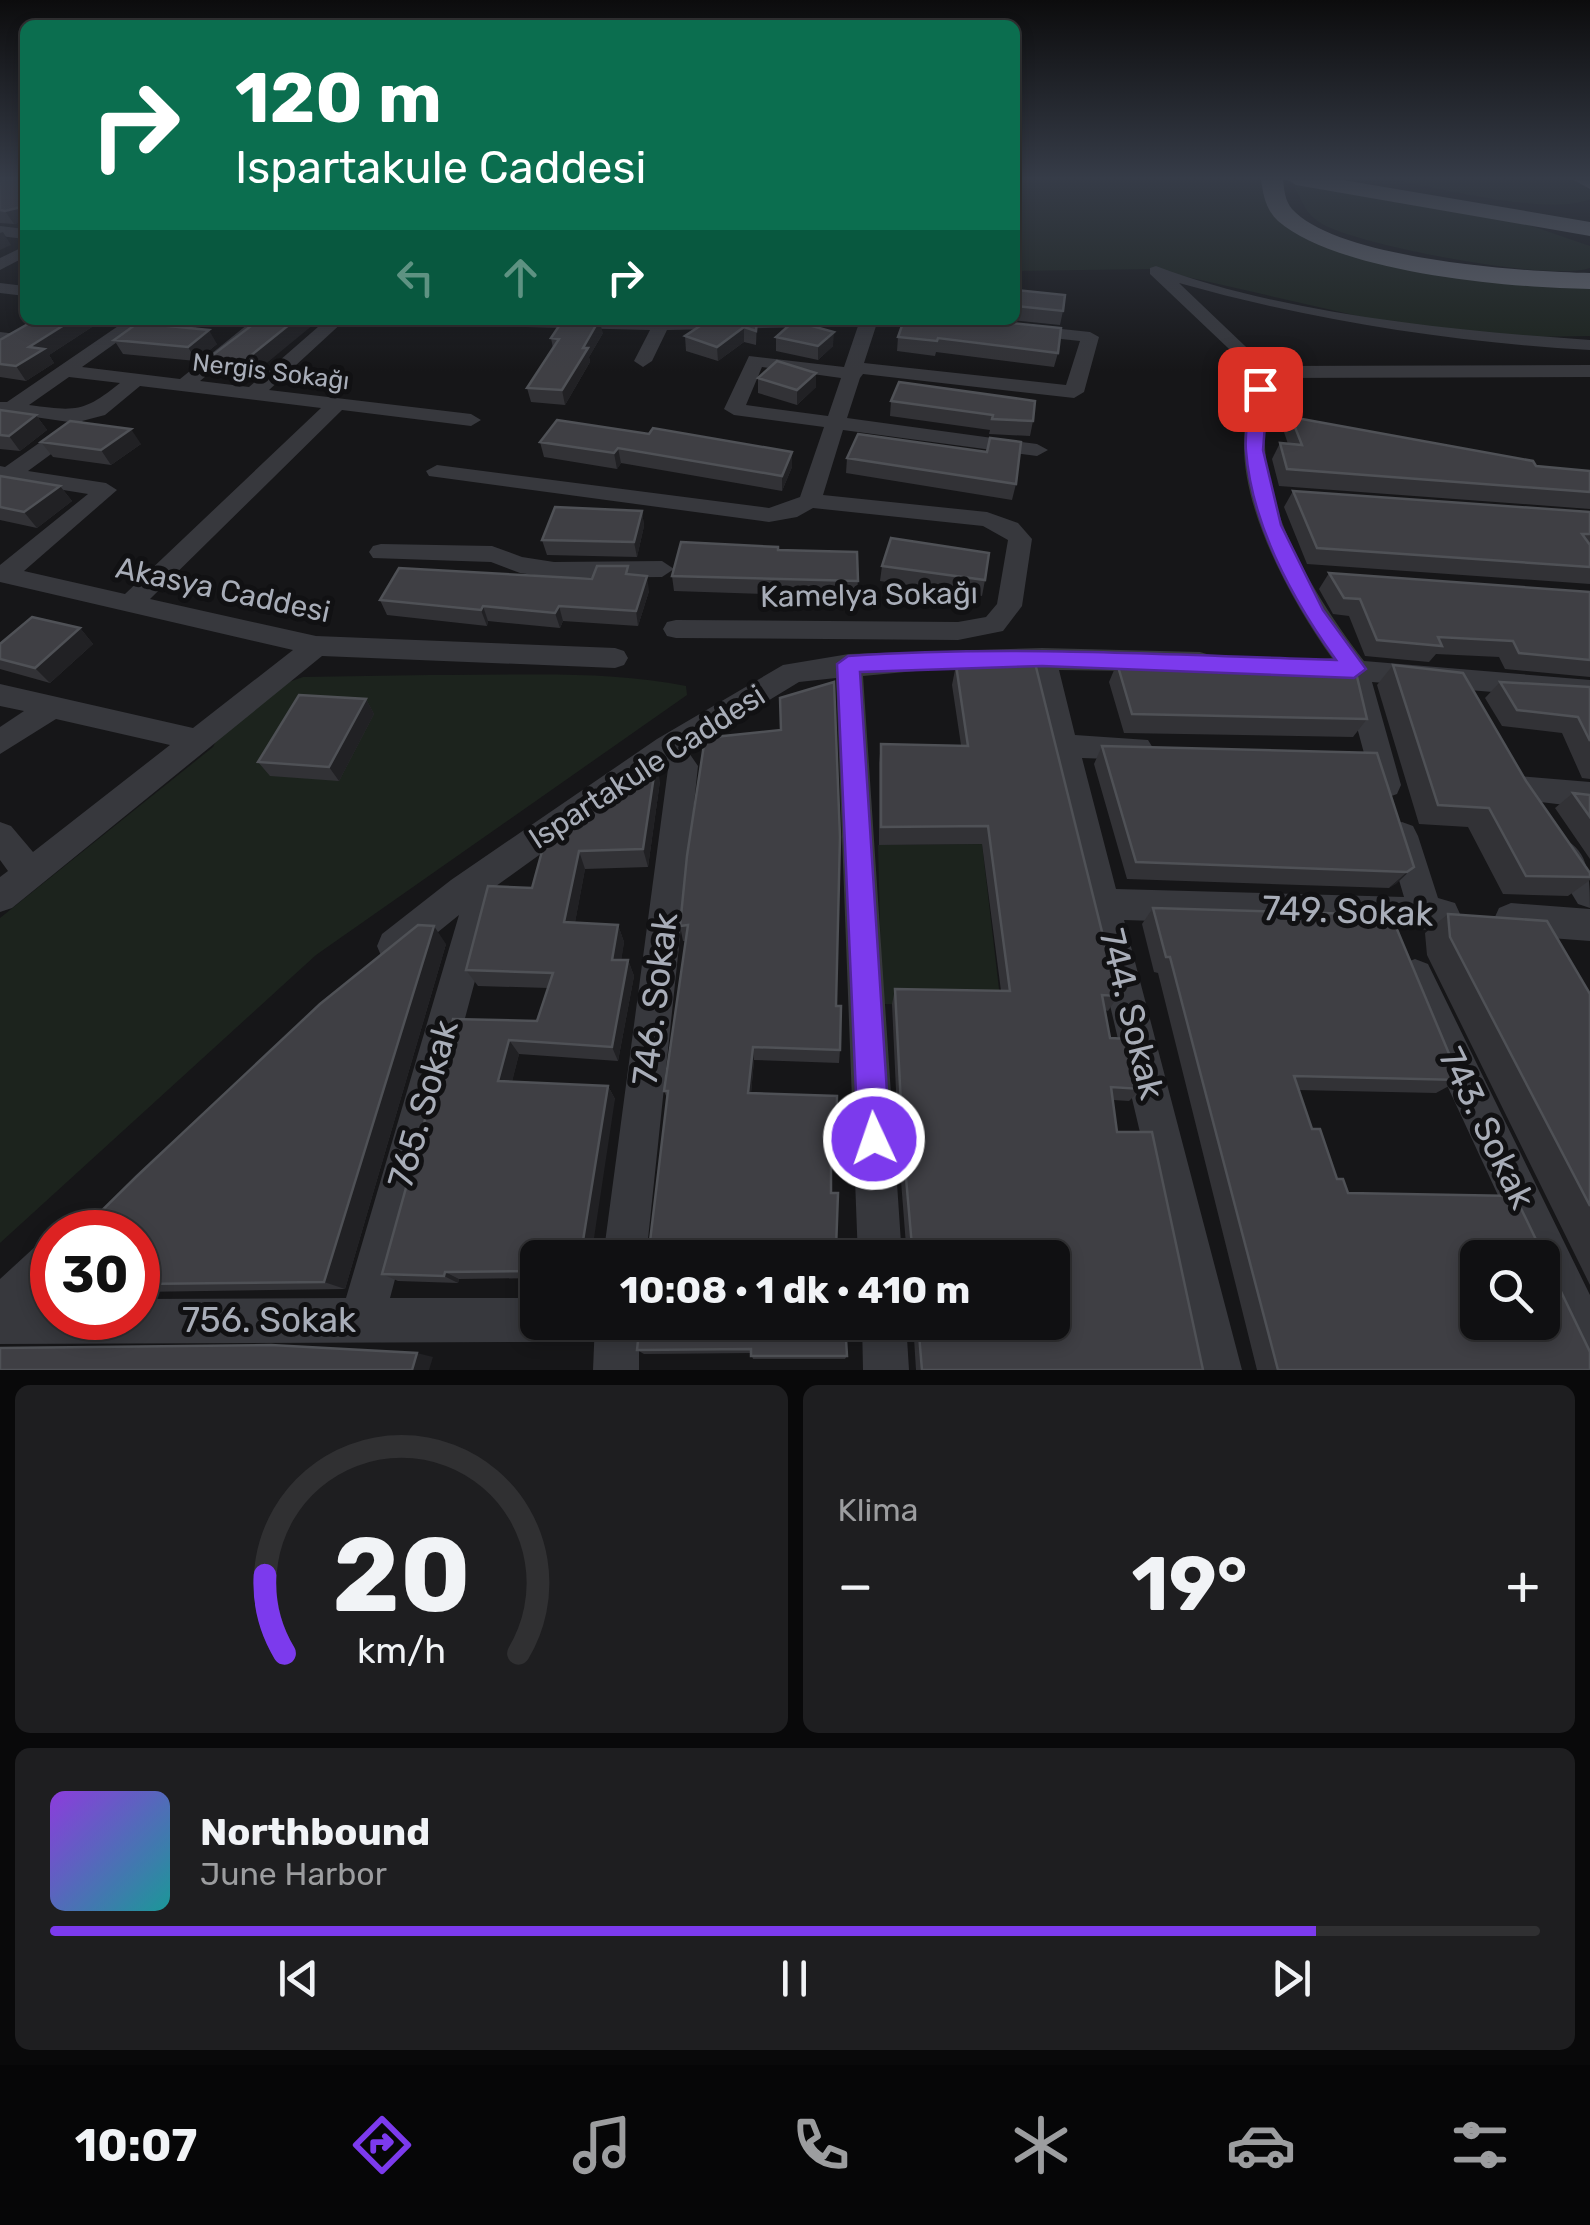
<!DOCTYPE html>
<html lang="tr">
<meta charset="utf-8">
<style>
body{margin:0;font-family:Rubik,sans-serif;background:#1e1e20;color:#f1f3f6;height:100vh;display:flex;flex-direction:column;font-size:38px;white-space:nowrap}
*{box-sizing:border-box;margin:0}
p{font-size:32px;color:#9c9d9f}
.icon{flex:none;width:55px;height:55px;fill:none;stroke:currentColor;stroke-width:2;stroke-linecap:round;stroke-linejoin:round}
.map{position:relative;height:1370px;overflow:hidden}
.details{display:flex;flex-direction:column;gap:15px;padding:15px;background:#09090a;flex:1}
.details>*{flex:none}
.guide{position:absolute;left:20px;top:20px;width:1000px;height:305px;border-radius:15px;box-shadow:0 5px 15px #0003,0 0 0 2px #303032;background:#0b6e4f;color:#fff;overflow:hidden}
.controls{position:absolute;left:1460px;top:1240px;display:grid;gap:20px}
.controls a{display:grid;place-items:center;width:100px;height:100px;border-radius:15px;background:#101012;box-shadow:0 5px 15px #0003,0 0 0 2px #303032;font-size:50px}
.speed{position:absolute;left:30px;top:1210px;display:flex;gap:20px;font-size:50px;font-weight:700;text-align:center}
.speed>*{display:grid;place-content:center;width:130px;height:130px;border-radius:50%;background:#101012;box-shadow:0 5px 15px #0003,0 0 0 2px #303032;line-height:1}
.speed .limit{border:15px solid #d22;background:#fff;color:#111}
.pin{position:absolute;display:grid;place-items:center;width:85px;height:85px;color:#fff;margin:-42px;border-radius:20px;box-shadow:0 5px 15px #0006}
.me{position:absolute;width:110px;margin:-55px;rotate:357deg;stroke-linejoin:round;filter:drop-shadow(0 0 8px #0008)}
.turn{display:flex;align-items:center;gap:35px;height:210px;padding:0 50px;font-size:45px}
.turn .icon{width:130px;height:130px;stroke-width:2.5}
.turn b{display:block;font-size:70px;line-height:85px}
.lanes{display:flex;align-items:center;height:95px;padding:0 50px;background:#0003;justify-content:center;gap:50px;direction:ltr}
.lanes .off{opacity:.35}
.big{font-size:75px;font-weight:700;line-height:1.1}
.details .tile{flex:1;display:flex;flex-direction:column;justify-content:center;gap:15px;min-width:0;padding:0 35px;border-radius:15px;background:#1e1e20}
.details .dial{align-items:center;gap:0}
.dial svg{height:260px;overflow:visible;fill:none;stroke:#303032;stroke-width:7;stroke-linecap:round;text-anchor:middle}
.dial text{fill:#f1f3f6;stroke:none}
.song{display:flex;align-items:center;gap:30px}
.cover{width:120px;height:120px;border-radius:15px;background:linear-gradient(135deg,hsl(270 70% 55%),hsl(180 70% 35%))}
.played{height:10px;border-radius:5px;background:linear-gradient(90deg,#7c3aed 85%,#303032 85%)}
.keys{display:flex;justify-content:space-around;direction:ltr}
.heat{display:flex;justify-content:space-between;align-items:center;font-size:55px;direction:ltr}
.details .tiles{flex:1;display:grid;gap:15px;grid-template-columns:1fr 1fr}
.tile:last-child{grid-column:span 2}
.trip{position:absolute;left:520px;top:1240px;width:550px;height:100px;border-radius:15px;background:#101012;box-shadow:0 5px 15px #0003,0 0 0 2px #303032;font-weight:700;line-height:100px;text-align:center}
.dock{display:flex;height:160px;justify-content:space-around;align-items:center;background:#060607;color:#9c9d9f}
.dock .icon{width:70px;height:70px}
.dock .active{color:#7c3aed}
.dock b{font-size:45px;color:#f1f3f6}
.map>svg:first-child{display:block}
.green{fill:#1c231d}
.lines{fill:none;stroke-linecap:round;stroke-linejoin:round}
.minor{fill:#37383d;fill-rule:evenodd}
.highway{fill:#63666e;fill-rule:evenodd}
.wall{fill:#323236}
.shaded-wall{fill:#212124}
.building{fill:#3f3f44;stroke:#4f5156;stroke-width:2.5;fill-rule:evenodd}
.route{fill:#7c3aed;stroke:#51269a;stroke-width:2.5}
.labels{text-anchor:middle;stroke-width:10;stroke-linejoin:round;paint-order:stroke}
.far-street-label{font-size:25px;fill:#a8adb8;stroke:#111113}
.street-label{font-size:30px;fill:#a8adb8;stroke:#111113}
.near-street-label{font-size:35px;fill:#a8adb8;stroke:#111113}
</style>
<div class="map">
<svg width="1590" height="1370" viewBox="0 0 1590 1370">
<rect width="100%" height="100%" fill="#161618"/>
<path class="green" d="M1015,179L1266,180L1267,199L1343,248L1590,288V336L1520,337L1380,321L1152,269L1015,271Z
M1389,179H1576L1590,190V199C1551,217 1435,187 1389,179Z
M1293,184L1529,225L1590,246V268C1549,282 1364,246 1324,225C1304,214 1303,201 1293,184Z
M428,675C513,676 603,669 686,686L687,695L316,955L0,1243V918L213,747L222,730L275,687L303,677Z
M982,844L1001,1006L882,1004L878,845Z"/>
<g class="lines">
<path class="minor" d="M0,226L25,229V239L0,236Z
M25,246V257L0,270V258Z
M1156,266C1282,314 1454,331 1590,340V350C1450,342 1314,321 1179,283L1266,366L1590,365V377L1270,378C1268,400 1264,424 1265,447C1268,521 1320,604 1364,661L1590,680V700L1372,682L1401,785L1397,794L1386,798L1375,794L1344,679L1308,674L1304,667L1308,660L1332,658C1293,604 1244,515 1244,446C1244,424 1248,400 1250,377L1247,366L1150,274V268Z
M0,283L25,286V296L0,293Z
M127,320H148L82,367L180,379L253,320H273L200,381L249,387L326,320H345L269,390L471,414L481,420L471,426L342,410L150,599L316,636L615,648L624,651L628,658L624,665L615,668L322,656L12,908L0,912V877L8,871L0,860V822L11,826L33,852L170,745L56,719L0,754V727L24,711L0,706V684L193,728L293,650L0,582V565L88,494L14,482L0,486V466L5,467L69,422L0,412V402H7ZM69,377L120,383C83,413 75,411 29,405ZM140,386L321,408L125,594L24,571L117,490L106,483L28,471L84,430L87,426L82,421L105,415Z
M519,320H878L864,363L1066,385L1080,341L1024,335L1015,330L1024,325L1090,332L1099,337L1084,392L1074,398L863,374L860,378L847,418L1037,444L1048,450L1037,456L843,430L823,495L987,512L1018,523L1032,539L1022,606L1003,631L958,640L676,638L667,636L663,629L667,622L676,620L958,622L986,617L997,604L1008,540L983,526L813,508L797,517L769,522L429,476L426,471L437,465L769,508L800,497L824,427L734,415L724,409L749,356L844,367L858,326L667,330L652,361L643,367L634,361L650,330L526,327L520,326ZM762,367L841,378L828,416L746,405Z
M0,332L25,335L28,339L0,357Z
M381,544L492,546L522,557L554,562L662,561L674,569L662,577L554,578L520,573L491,562L373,558L369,552L373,546Z
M1042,648L1200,652L1210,655L1213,662L1210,669L1200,672L1059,670L1075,735L1148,740L1153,748L1148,756L1138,760L1082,758L1116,889L1404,897L1386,836L1391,826L1402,822L1413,826L1418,836L1438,898L1455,903L1460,914L1455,925L1443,930L1124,920L1242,1370H1196L1031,670L937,669L863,676L902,1258H858L836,678L799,682L687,750L698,766L646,1258H603L668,769L664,765L485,894L494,910L390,1298H538V1322H559L554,1336L538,1342L0,1344V1279L37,1245L52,1238V1290L43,1299H52V1318H138V1299L346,1298L459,915L406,958L394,962L382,958L377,946L382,934L451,880L657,739L783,665L849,654Z
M1519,776L1590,782V808L1508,798L1504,789L1508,780Z
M1563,839C1590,850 1590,881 1590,908L1578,904L1547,853L1552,843Z
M1511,903L1590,909V941L1511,935L1499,930L1494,919L1499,908Z
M1415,959L1428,964L1590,1295V1367L1574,1360L1542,1292V1258H1527L1402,988L1397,976L1402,964Z
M595,1322H639V1370H593Z
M862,1322H906L909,1370H863Z"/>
<path class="highway" d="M1261,179H1283C1284,189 1285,201 1292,209C1337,259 1523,272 1590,273V289C1511,288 1339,273 1278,221C1266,210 1263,195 1261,179Z
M1286,179H1337L1590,222V236L1296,185Z
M1572,179H1590V189Z"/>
</g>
<path class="wall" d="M0,179H25V221L14,224L0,223Z
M1015,290L1063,311L1060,325L1012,320H1015Z
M35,320H88L92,327L49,355L54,363L26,381L0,377V340Z
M142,320H206L194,329L217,344L196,361L123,354L114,340Z
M757,320L756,345L744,342L718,361L686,351L685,336Z
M904,320L1058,353L1054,367L936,352L935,356L897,351L898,337Z
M603,333L589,357L590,362L565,405L531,402L527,388L553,348L551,338Z
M776,337L833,346L818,360L776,351Z
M282,349L251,376L218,372L210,357Z
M758,378L816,387L797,405L758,393Z
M891,401L1033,421L1030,436L989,434L990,430L890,416Z
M0,410L36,415L47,430L20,451L0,449Z
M1291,417L1536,466L1590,471V509L1279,486L1272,459L1280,443L1288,444L1284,432Z
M557,420L792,467L782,491L621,463L617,469L544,457L540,442Z
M41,442L141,444L111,465L53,457Z
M987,452L1016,484L1012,500L846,473L847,458Z
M0,476L60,486L72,501L37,528L0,520Z
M1293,491L1590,512V584L1307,564L1284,507Z
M642,511L644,526L637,557L547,555L542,540Z
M882,566L985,580L982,596L880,581Z
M1329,573L1590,592V677L1505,669L1499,657L1436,654L1429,662L1365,656L1349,616L1333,614L1319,589Z
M630,574L649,591L638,626L563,621L560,628L488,621L487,626L387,615L380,600Z
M672,576L858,581L856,597L674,591Z
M80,628L93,644L50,683L0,669V659Z
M1167,658L1367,719L1353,737L1124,733L1109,682L1117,663L1163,664Z
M956,665L1118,996L1108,1011L1105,1010L1110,1038L1141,1089L1129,1101L1113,1100L1117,1132L1203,1370H916L913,1322H1052V1258H907L899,1155L892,1004L895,989L1001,991L982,844L879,845V763L881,744L961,745L952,685Z
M1393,665L1526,781L1590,873V880L1568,896L1503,894L1468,827L1419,824L1377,685Z
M1500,682L1590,687V779L1582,778L1562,733L1502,726L1485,698Z
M366,699L374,714L339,781L270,776L258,762Z
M1102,746L1414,867L1389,888L1127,879L1094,764Z
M660,781L648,867L585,869L575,922L618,925L624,942L621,960H628L634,976L618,1061L519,1054L512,1081L608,1086L615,1099L538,1258V1278L459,1279L458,1283L398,1281L382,1274L453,1019L537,1021L548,988L478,986L466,970L532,888Z
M1573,793L1590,795V859L1555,808Z
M687,856L836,1006L840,1050L839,1063L754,1060L751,1093L836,1145L834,1155H831V1193L836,1249L667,1098L664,1091L686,941H683L680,926Z
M1153,908L1460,1080L1436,1093L1298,1090L1312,1129L1337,1179L1348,1193L1590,1370H1257L1158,973L1154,972L1142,924Z
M1448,914L1590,994V1285L1427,955L1425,933Z
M446,944L345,1289L138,1292V1232Z
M640,1322L847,1356L845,1359H753L751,1353L644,1354L637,1350Z"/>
<path class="shaded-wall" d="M25,206V221L14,224L5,211Z
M3,232L11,245L0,250V233Z
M72,320H88L92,327L49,355L54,363L26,381L16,366L29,347Z
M178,320H206L177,340L169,326Z
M295,320H319L251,376L244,361Z
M599,320L603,333L589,357L590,362L565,405L562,390Z
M744,327V342L718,361L717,347Z
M209,330L217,344L196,361L188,347Z
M834,332L833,346L818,360V346Z
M816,373V387L797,405V390Z
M36,415L47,430L20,451L9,436Z
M131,429L141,444L111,465L101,450Z
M618,448L621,463L617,469L614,453Z
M792,452V467L782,491V476Z
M60,486L72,501L37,528L24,512Z
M642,511L644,526L637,557L634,542Z
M647,576L649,591L638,626L636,611Z
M483,606L488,621L487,626L481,610Z
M559,606L563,621L560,628L555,613Z
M80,628L93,644L50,683L35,668Z
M366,699L374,714L339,781L329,767Z
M656,762L660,781L648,867L643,849Z
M579,851L585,869L572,939L564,922Z
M1414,867L1396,884L1389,888L1407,872Z
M618,925L624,942L619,976L612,960Z
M434,926L446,944L345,1289L324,1282Z
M628,960L634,976L618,1061L612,1047Z
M509,1040L519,1054L509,1094L498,1081Z
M753,1047L754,1060L750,1105L748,1093Z
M608,1086L615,1099L591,1258H577Z
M445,1272L459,1279L458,1283L444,1276Z
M417,1353L433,1357L429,1370H412Z"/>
<path class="building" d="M0,179H25V206L5,211L0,210Z
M1015,290L1065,295L1063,311L1015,306Z
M35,320H72L29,347L44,349L16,366L0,364V340Z
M142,320H178L169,326L209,330L188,347L114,340Z
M259,320H295L244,361L210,357Z
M563,320H599L583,348H588L562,390L527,388L559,339L551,338Z
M709,320H757L756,331L744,327L717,347L685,336Z
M904,320H980L1061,328L1058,353L938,338L937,341L898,337Z
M794,321L834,332L818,346L776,337Z
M777,361L816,373L797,390L758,378Z
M899,382L1035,401L1033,421L992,419L993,415L891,401Z
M0,410L36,415L9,436L0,435Z
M1291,417L1533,461L1536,466L1590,471V492L1287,469L1280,443L1302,445Z
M557,420L649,434L653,428L792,452L782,476L618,448L614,453L540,442Z
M70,421L131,429L101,450L41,442Z
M858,434L987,452L990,438L1021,442L1016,484L847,458Z
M0,476L60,486L24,512L0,507Z
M1293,491L1590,512V534H1582L1590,545V567L1317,548Z
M555,507L642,511L634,542L542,540Z
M891,538L989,553L985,580L882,566Z
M681,542L778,547V550L857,552L858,581L672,576Z
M597,566H628L626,574L647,576L636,611L559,606L555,613L483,606L481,610L380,600L399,568L592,579Z
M1329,573L1590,592V660L1519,653L1513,641L1438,637L1442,646L1377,640L1360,599L1344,598Z
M32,617L80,628L35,668L0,659V644Z
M1167,658L1354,664L1367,719L1132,714L1117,663L1169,664Z
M1035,663L1118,996L1102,995L1110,1038L1129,1039L1141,1089L1111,1087L1117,1132H1152L1203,1370H922L918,1322H1052V1258H913L903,1143L895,989L1010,991L988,826L881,827V744L968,746L956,665Z
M1393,665L1463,673L1526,781L1590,873V877L1526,876L1489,808L1438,805Z
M834,682L840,837L836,1006H841L840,1050L753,1047L748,1093L837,1096L836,1145H831V1193H838L836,1249L841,1250L842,1258H648L668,1091H664L688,925L680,926L687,856L705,738L781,730L780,698Z
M1500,682L1590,687V741L1578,717L1517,710Z
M299,695L366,699L329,767L258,762Z
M1102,746L1377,753L1414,867L1407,872L1136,862Z
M656,762L643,849L579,851L564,922L618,925L612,960H628L612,1047L509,1040L498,1081L608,1086L581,1253L577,1258H538V1271L445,1272L444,1276L382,1274L453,1019L537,1021L553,973L466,970L488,886L532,888L547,833L588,811Z
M1573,793L1590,795V817Z
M1153,908L1391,915L1460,1080L1294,1076L1312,1129H1320L1337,1179H1343L1348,1193L1515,1196L1590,1352V1370H1278L1170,957H1166ZM1478,1258H1542V1322H1478Z
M1448,914L1547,921L1590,994V1206L1450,937Z
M418,925L434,926L324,1282L138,1284V1232H80L137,1176L320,1004Z
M52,1260V1285H37L49,1263Z
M640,1322H845L847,1356H751V1349L637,1350Z
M271,1345L417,1353L412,1370H0V1348Z"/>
<linearGradient id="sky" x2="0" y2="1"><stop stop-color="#0c0c0d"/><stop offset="0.48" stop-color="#363c48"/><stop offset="1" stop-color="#363c48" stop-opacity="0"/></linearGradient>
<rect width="1590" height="371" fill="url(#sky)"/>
<path class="route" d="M1260,384L1268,389L1263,450L1281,525L1323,610L1366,669L1354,678L1042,666L860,672L890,1139L886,1151L874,1155L862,1151L858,1139L837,664L848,656C1011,645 1173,655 1336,660C1293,600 1252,527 1246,451C1244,431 1250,409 1251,389Z"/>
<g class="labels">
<g class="far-street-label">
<text transform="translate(271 371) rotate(7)" y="9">Nergis Sokağı</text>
</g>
<g class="street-label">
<text transform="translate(223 590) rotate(12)" y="10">Akasya Caddesi</text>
<text transform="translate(869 595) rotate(-1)" y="10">Kamelya Sokağı</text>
<text transform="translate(647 767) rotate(-33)" y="10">Ispartakule Caddesi</text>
</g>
<g class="near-street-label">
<text transform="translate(1348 911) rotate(2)" y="12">749. Sokak</text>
<text transform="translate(655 999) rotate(-83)" y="12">746. Sokak</text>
<text transform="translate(1132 1014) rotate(76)" y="12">744. Sokak</text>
<text transform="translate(423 1104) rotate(-74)" y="12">765. Sokak</text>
<text transform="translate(1487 1128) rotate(64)" y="12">743. Sokak</text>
<text x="269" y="1332">756. Sokak</text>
</g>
</g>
</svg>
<div class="controls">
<a><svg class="icon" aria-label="search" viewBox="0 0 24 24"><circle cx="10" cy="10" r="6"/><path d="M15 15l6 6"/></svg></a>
</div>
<div class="speed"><div class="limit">30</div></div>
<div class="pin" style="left:1260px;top:389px;background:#d93025"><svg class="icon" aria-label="arrive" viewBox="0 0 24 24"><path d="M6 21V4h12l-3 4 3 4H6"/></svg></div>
<svg class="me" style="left:874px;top:1139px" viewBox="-20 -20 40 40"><circle r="17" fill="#7c3aed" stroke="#fff" stroke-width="3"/><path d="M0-11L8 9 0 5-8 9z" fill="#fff"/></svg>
<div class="trip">10:08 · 1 dk · 410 m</div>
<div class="guide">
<div class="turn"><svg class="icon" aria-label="right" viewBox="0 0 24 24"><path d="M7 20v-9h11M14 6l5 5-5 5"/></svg><div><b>120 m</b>Ispartakule Caddesi</div></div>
<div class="lanes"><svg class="icon off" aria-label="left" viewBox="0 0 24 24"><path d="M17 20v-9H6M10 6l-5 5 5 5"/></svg><svg class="icon off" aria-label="ahead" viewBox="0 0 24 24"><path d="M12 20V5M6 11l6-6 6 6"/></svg><svg class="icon" aria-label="right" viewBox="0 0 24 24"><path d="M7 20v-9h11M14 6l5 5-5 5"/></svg></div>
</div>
</div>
<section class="details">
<div class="tiles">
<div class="tile dial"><svg viewBox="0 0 100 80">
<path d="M14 69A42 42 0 1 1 86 69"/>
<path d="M14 69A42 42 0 0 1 8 45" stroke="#7c3aed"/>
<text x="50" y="56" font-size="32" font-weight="700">20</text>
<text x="50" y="72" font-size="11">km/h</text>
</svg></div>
<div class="tile"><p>Klima</p>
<div class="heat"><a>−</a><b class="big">19°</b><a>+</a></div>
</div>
<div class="tile">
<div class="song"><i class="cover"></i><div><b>Northbound</b><p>June Harbor</p></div></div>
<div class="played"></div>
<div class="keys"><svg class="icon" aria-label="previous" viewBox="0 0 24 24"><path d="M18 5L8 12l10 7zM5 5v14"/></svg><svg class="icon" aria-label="pause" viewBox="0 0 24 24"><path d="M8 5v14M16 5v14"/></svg><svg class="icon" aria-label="next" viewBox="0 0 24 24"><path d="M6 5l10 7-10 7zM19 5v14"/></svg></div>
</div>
</div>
</section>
<nav class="dock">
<b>10:07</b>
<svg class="icon active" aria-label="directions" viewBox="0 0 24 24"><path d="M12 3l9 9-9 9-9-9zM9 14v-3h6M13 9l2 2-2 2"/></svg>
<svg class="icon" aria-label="music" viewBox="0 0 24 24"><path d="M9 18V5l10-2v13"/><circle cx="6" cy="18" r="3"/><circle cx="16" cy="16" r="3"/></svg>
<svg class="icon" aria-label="phone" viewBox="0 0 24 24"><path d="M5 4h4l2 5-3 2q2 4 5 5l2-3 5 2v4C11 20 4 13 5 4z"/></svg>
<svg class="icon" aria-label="climate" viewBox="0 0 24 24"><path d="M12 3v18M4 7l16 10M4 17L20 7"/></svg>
<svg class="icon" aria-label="car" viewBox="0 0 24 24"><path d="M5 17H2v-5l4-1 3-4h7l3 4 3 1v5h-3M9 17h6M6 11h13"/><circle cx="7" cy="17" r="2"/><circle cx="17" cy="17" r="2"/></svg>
<svg class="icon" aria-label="filters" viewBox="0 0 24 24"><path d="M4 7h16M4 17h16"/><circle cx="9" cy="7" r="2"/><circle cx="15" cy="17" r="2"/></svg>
</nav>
